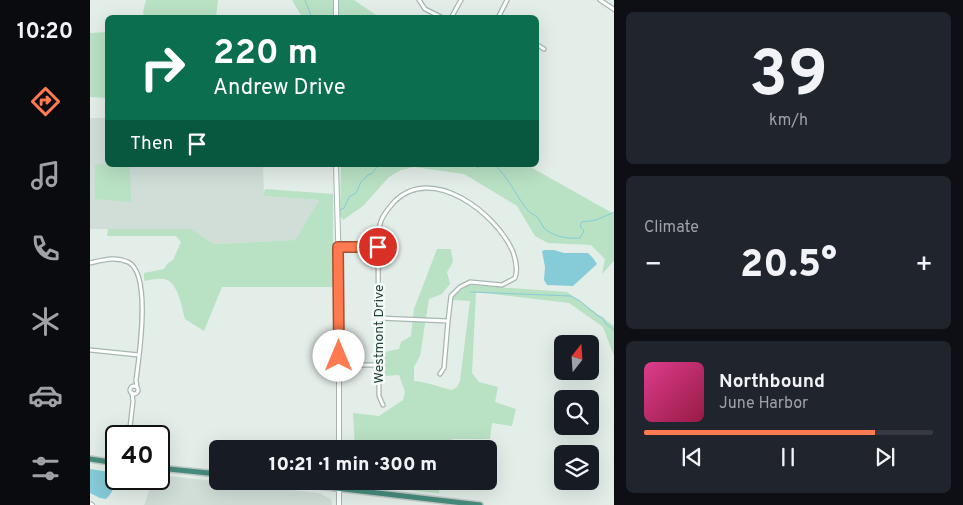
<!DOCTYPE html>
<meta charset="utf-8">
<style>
body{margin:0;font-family:Overpass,sans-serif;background:#20242c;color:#f1f3f6;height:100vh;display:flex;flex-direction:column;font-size:19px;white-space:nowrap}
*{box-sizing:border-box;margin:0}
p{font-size:16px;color:#9ea1a6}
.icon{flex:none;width:28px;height:28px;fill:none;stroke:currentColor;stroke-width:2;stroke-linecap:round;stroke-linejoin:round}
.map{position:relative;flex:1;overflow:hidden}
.drawer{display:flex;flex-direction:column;gap:12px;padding:12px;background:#0d0f14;width:349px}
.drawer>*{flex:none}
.banner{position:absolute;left:15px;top:15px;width:434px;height:152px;border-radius:8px;box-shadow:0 5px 20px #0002;background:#0b6e4f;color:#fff;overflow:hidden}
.needle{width:32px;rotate:17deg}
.fabs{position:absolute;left:464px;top:335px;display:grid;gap:10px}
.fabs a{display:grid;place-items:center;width:45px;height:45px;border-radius:8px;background:#171b24;box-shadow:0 5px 20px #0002;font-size:25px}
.speed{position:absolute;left:15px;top:425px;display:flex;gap:10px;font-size:25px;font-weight:700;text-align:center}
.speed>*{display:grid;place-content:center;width:65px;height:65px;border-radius:50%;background:#171b24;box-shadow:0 5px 20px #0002;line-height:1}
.speed .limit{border:2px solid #111;border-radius:8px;background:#fff;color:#111}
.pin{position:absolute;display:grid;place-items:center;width:42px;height:42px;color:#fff;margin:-21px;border:2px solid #fff;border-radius:50%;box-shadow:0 1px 5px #0007}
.me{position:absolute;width:55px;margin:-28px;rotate:0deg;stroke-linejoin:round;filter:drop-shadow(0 0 4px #0008)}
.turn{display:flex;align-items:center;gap:18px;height:105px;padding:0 25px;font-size:22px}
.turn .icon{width:65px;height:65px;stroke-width:2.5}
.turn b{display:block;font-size:35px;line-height:42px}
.then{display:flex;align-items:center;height:48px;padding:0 25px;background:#0003;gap:10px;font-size:19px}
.big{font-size:38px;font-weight:800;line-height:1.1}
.drawer .widget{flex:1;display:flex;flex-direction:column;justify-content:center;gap:8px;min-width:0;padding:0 18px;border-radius:8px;background:#20242c}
.drawer .dial{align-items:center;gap:0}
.dial b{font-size:65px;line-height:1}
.song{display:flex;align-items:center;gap:15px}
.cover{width:60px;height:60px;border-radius:8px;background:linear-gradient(135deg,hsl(330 70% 55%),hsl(340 70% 35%))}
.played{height:5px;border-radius:2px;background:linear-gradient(90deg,#ff7a50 80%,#363941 80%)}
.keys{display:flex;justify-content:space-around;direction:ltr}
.heat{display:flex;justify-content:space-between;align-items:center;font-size:28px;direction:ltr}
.trip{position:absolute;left:119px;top:440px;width:288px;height:50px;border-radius:8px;background:#171b24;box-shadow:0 5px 20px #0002;font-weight:800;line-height:50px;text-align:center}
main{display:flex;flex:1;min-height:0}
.tab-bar{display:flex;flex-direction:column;width:90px;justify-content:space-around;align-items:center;background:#090b0e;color:#9ea1a6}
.tab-bar .icon{width:35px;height:35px}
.tab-bar .on{color:#ff7a50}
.tab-bar b{font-size:22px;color:#f1f3f6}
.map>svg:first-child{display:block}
.built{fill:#d1ded8}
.green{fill:#b9e1c4}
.water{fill:#85cbd8}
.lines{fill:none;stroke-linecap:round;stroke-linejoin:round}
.stream{stroke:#85cbd8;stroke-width:1}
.minor-casing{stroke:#a5b7b0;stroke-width:5.5}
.tertiary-casing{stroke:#a5b7b0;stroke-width:6}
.trunk-casing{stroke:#c1cac7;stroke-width:8}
.minor{stroke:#fff;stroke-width:3}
.tertiary{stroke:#fff;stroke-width:4}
.trunk{stroke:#468c7c;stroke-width:5}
.route-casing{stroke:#a64f34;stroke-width:12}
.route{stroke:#ff7a50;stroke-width:9}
.labels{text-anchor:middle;stroke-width:5;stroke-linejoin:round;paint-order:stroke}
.street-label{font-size:14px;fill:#204138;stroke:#f4faf7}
</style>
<main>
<nav class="tab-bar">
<b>10:20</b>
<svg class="icon on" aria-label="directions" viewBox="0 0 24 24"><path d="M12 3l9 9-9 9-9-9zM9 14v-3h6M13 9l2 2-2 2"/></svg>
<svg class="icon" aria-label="music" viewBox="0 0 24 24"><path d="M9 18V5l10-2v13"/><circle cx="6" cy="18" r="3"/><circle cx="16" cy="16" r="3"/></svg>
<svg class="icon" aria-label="phone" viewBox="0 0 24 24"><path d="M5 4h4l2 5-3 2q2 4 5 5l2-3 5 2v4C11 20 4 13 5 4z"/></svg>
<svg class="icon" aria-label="climate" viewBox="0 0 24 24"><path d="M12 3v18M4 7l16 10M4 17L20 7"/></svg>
<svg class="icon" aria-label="car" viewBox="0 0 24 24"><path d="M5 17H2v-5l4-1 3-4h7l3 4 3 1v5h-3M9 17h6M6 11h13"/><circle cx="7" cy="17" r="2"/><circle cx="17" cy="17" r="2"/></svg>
<svg class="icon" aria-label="filters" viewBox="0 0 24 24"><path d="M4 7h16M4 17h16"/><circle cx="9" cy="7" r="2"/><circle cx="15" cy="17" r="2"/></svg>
</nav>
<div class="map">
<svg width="525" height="505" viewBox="0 0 525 505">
<rect width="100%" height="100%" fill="#e3eee9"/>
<path class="built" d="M0,118H17L18,165H173L174,196L229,200L205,240L124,244L101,229H0Z
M69,475L229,493L241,499L242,505H54L63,479H69Z"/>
<path class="green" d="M56,0H128L126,17H54L53,12Z
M202,0H264L289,17H212Z
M17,32V98L0,97V33Z
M5,164L40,165L41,202L5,199Z
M251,165H258L261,167H271L272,165H437L524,214V261L512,274L515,259L501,245L458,243L445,236L427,206L374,174L324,167L311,170L299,177L273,206L253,220L250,215Z
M175,189L243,194V287H132L114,331L95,319C92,308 88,281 74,279C68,278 60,280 54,281V273L74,269L78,263L83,260L91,242L86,236H17L18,229H101L124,244L205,240L229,200L173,196Z
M347,249H361L363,262L357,272L360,284L352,294L339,299L330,356L324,367V381C337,382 348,387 362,390L367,387L370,381L380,301L362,300L366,293L379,285L477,292L524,326V356L513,327L479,303L386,292L382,373L389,382L408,387L405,402L426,409L422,426L402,423L400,439H362L357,449H265L263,413L289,416L313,400L315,392L309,375L295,376L294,352L309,349L311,342L321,336L324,309Z
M281,481H350L349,493L326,491Z"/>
<path class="water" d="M455,250H464L474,253H498L503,258L507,264L483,286L457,285L454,280L455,267L452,251Z
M0,469L26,473C26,483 25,490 16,499L10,498L0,493Z"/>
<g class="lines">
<path class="stream" d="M215,0L222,18
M405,165C418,177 425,194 436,208C439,213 444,214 448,218C450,221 452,225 454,228C463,237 479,239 490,238L494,231L490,226L492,222L506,220L525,212
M387,168L392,165
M525,187V202
M250,210L254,208L259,197L266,193L271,182L278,175L281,174L289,165
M381,292L481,296L490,301L508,316L513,318L515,323L525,331"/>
<g class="minor-casing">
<path id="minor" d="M329,0L335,9L353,18
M510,0L525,10
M361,18L371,0
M408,18L417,0
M446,44L454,49
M248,247H288
M0,263C13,260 25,256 38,262C62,273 49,357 46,380L47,387
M288,318L358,321
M0,350L49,355
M249,365H289
M40 390a4 4 0 1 1 8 0a4 4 0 1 1-8 0Z
M293,405L289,396L288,247C288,238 288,229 291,221C294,213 299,208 304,202C342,163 407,214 423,252C426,261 428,269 425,278L412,285L380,282L370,287L361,296L358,321L354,368L350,374
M39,436L43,401L42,393"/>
</g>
<g class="tertiary-casing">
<path id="tertiary" d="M246,18V0
M246,165L249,270V449
M0,504L2,505
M249,505V481"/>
</g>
<g class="trunk-casing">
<path id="trunk" d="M0,459L26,463
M69,468L128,474
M186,481L390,505"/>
</g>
<use href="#minor" class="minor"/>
<use href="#tertiary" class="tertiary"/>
<use href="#trunk" class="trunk"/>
</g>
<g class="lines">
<g class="route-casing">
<path id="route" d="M249,356L248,247H288"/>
</g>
<use href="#route" class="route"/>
</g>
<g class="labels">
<g class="street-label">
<text transform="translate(288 334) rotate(-90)" y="5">Westmont Drive</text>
</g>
</g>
</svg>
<div class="fabs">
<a><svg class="needle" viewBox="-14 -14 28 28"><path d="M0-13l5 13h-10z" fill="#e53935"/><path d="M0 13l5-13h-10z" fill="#9ea1a6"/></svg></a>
<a><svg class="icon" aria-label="search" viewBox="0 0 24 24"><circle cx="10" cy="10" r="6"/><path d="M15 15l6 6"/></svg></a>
<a><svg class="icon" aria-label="layers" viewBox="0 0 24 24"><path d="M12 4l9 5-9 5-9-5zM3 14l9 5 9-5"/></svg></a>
</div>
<div class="speed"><div class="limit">40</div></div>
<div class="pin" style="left:288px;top:247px;background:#d93025"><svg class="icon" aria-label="arrive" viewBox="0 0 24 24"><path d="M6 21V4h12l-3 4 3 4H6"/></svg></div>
<svg class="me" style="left:249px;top:356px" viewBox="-20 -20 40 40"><circle r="19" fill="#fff"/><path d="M0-13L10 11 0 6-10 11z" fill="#ff7a50"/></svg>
<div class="trip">10:21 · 1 min · 300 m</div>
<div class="banner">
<div class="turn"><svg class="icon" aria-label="right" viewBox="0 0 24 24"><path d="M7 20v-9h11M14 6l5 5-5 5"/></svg><div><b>220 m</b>Andrew Drive</div></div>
<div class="then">Then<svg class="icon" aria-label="arrive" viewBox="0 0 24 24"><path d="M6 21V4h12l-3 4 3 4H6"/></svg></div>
</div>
</div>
<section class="drawer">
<div class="widget dial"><b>39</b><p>km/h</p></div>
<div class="widget"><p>Climate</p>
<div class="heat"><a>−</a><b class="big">20.5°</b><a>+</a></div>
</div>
<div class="widget">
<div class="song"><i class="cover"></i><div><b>Northbound</b><p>June Harbor</p></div></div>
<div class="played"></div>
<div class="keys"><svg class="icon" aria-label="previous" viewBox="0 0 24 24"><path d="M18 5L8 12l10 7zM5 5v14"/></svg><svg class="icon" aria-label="pause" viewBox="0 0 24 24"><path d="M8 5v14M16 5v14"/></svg><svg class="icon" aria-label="next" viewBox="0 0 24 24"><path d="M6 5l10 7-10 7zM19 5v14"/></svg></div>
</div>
</section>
</main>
